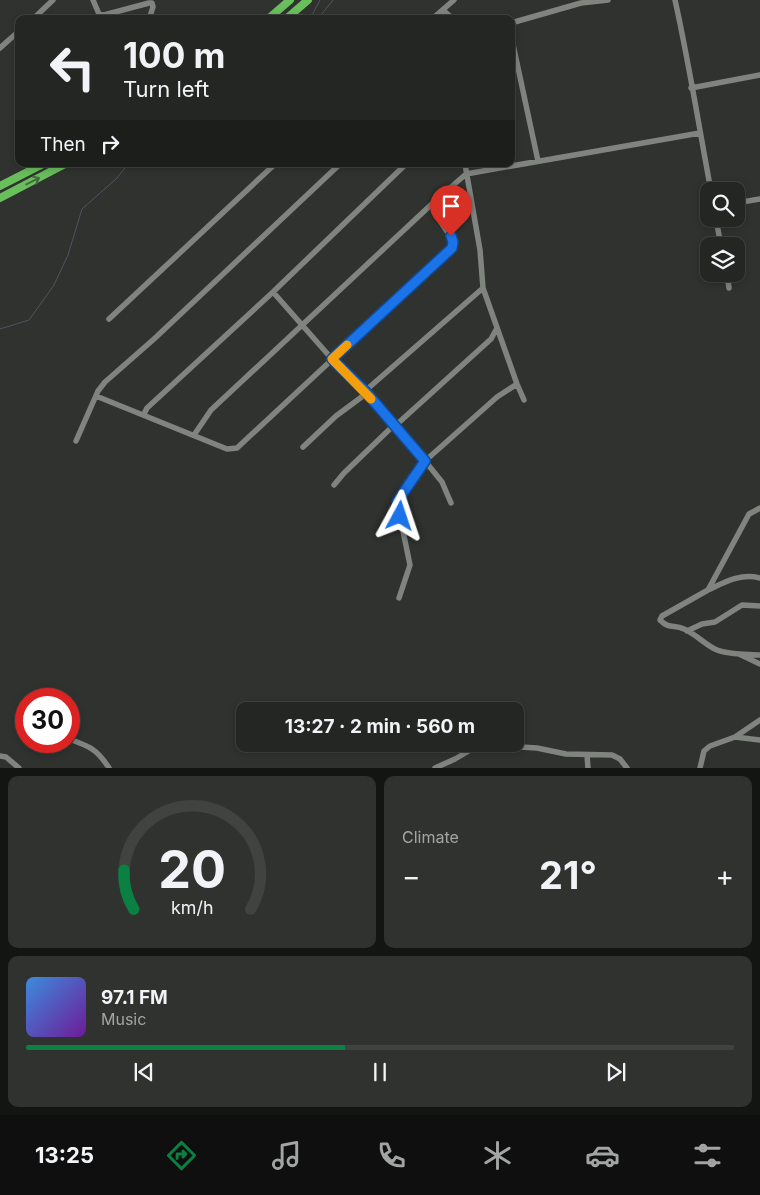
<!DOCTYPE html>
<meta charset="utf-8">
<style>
body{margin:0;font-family:Inter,sans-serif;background:#2f322f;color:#f1f3f6;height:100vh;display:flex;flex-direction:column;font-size:19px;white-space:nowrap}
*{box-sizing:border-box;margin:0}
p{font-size:16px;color:#a3a5a5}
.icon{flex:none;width:28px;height:28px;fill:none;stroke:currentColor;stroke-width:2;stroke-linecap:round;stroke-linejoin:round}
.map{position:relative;height:768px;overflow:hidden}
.details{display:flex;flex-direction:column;gap:8px;padding:8px;background:#131513;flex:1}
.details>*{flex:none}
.banner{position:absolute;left:15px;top:15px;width:500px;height:152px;border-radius:10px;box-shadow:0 2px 8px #0003,0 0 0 1px #404340;background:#232622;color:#f1f3f6;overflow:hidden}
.controls{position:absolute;left:700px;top:182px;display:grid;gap:10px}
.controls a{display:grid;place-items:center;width:45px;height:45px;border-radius:10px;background:#232622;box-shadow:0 2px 8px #0003,0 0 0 1px #404340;font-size:25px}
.speed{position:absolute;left:15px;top:688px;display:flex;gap:10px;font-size:25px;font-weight:700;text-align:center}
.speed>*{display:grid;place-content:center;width:65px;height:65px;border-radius:50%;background:#232622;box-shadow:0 2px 8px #0003,0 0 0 1px #404340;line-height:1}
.speed .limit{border:8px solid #d22;background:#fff;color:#111}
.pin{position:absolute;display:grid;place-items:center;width:42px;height:42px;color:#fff;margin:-51px -21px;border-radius:50% 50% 50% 0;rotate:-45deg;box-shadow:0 0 5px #0007}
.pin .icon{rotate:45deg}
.me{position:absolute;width:55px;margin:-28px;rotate:5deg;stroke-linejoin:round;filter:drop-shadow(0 0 4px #0008)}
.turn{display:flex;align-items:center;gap:18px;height:105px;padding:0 25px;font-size:22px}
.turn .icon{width:65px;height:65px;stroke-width:2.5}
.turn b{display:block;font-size:35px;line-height:42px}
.then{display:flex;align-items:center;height:48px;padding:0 25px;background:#0003;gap:10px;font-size:19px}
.big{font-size:38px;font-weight:700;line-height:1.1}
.details .card{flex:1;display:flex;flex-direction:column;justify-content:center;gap:8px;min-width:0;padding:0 18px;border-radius:10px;background:#2f322f}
.details .dial{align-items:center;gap:0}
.dial svg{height:130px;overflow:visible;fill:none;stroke:#404340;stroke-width:7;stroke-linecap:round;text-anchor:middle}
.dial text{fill:#f1f3f6;stroke:none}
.song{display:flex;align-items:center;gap:15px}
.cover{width:60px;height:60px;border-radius:8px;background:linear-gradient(135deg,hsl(210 70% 55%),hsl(280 70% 35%))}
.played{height:5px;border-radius:2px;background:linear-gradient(90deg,#0b8043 45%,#404340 45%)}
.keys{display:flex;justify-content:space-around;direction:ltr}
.heat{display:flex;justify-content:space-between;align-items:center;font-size:28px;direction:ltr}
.details .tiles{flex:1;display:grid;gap:8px;grid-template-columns:1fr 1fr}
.card:last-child{grid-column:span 2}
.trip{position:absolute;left:236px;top:702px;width:288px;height:50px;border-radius:10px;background:#232622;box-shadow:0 2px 8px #0003,0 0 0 1px #404340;font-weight:700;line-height:50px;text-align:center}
.dock{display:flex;height:80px;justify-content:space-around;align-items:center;background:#0e0f0e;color:#a3a5a5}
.dock .icon{width:35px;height:35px}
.dock .active{color:#0b8043}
.dock b{font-size:22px;color:#f1f3f6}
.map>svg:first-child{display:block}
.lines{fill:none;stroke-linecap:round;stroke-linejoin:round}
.stream{stroke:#525363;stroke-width:1}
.minor{stroke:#80847f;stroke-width:5.5}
.highway{stroke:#69bf5c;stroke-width:8}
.oneway{stroke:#466a40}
.route-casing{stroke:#114b97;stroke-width:12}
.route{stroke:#1a73e8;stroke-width:9}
.slow{stroke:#f59e0b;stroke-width:9}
</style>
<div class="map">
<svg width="760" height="768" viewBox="0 0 760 768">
<rect width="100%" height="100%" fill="#2f322e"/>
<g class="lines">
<path class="stream" d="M310,19L320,0
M318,19L333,0
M0,329L29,320L54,285L68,255L82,209L117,178L128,164"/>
<path class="minor" d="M93,0L99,14L104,15L149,3H152L153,7L149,19
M675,0C689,63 699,127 711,191
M443,10L453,19
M33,19L53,0
M432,19L454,0
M511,23L581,3L608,0
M511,35L538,161
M0,48L19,31
M691,88L760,75
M465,164L480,250L483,288L517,384L524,400
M736,203L760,199
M716,219L721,246
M727,274L729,288
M273,292L332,359L365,391L425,461L442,482L451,503
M109,319L275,164
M365,391L483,288
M96,396L227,449L237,448L452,248V239L436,215L434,202L466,174L700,133
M144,414L147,408L273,292L406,164
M395,426L491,339L497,328
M194,435L211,410L434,202
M76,441L98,391L105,382L154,339L340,164
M303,447L336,416L367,393
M334,485L344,473L394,425
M760,508L749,514L708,590L662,616L660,620C670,630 674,624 684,629C696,634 705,645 717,650C729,655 747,654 760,655
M708,590C725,582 740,573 760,578
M399,598L410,565L397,502L425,461L497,397L517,384
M687,631L702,624L715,622L742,605L760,606
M739,654L760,664
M735,737L760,720
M69,739C89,746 97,749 109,768
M587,755L588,768
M0,756L6,757L19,768
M435,768L455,759L472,749L485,745L537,748L566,754L612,755L620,759L627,768
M700,768L704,751L710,746L735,737L760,740"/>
<path class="highway" d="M268,19L290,0
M286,19L308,0
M0,186L43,164
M0,198L65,164"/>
</g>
<defs><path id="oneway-shaft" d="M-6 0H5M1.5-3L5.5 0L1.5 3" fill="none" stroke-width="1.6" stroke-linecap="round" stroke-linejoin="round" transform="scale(1.25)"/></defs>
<use class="oneway" href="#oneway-shaft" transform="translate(33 181) rotate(-27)"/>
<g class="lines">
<g class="route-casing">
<path id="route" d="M400,516L397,502L425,461L365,391L332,359L452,248L453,242L451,236"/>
</g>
<use href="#route" class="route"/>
<path class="slow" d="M347,345L332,359L371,399"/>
</g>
</svg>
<div class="controls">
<a><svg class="icon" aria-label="search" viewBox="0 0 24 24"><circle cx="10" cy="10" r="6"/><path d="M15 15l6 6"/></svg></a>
<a><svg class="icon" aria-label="layers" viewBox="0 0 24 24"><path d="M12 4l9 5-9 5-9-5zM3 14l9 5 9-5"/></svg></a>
</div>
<div class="speed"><div class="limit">30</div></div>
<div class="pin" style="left:451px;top:236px;background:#d93025"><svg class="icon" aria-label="arrive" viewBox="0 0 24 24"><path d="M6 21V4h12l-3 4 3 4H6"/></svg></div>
<svg class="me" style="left:400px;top:516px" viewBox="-20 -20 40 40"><path d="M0-17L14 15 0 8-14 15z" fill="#1a73e8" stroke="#fff" stroke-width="4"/></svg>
<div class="trip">13:27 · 2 min · 560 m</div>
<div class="banner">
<div class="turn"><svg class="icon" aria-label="left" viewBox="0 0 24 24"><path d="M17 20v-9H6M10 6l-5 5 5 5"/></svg><div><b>100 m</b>Turn left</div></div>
<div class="then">Then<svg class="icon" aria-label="right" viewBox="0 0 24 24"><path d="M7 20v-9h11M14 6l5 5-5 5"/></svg></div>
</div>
</div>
<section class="details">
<div class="tiles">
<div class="card dial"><svg viewBox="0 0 100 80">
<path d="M14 69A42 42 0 1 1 86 69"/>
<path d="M14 69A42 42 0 0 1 8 45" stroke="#0b8043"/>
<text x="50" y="56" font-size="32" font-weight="700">20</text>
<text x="50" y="72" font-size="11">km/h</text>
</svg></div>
<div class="card"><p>Climate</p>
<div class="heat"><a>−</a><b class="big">21°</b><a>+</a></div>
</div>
<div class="card">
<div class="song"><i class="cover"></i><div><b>97.1 FM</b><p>Music</p></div></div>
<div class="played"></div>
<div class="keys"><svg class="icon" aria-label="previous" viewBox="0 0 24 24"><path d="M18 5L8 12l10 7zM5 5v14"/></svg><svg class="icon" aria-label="pause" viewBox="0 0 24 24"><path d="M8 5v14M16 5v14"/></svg><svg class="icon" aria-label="next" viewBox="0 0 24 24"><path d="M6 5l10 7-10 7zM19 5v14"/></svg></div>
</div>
</div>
</section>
<nav class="dock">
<b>13:25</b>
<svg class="icon active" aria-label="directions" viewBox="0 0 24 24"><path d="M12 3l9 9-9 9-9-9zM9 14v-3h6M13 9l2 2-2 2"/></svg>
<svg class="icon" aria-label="music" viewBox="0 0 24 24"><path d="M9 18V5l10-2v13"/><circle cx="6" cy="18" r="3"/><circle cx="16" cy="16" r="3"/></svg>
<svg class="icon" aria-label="phone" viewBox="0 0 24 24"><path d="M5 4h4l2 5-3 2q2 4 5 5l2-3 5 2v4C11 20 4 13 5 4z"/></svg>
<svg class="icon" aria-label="climate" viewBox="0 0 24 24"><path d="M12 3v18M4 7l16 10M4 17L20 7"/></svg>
<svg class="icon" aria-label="car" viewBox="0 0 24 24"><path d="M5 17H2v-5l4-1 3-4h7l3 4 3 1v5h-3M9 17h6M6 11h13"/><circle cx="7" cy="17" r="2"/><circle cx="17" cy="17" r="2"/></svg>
<svg class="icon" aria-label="filters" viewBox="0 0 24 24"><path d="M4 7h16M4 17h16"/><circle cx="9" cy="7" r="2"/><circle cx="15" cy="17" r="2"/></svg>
</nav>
